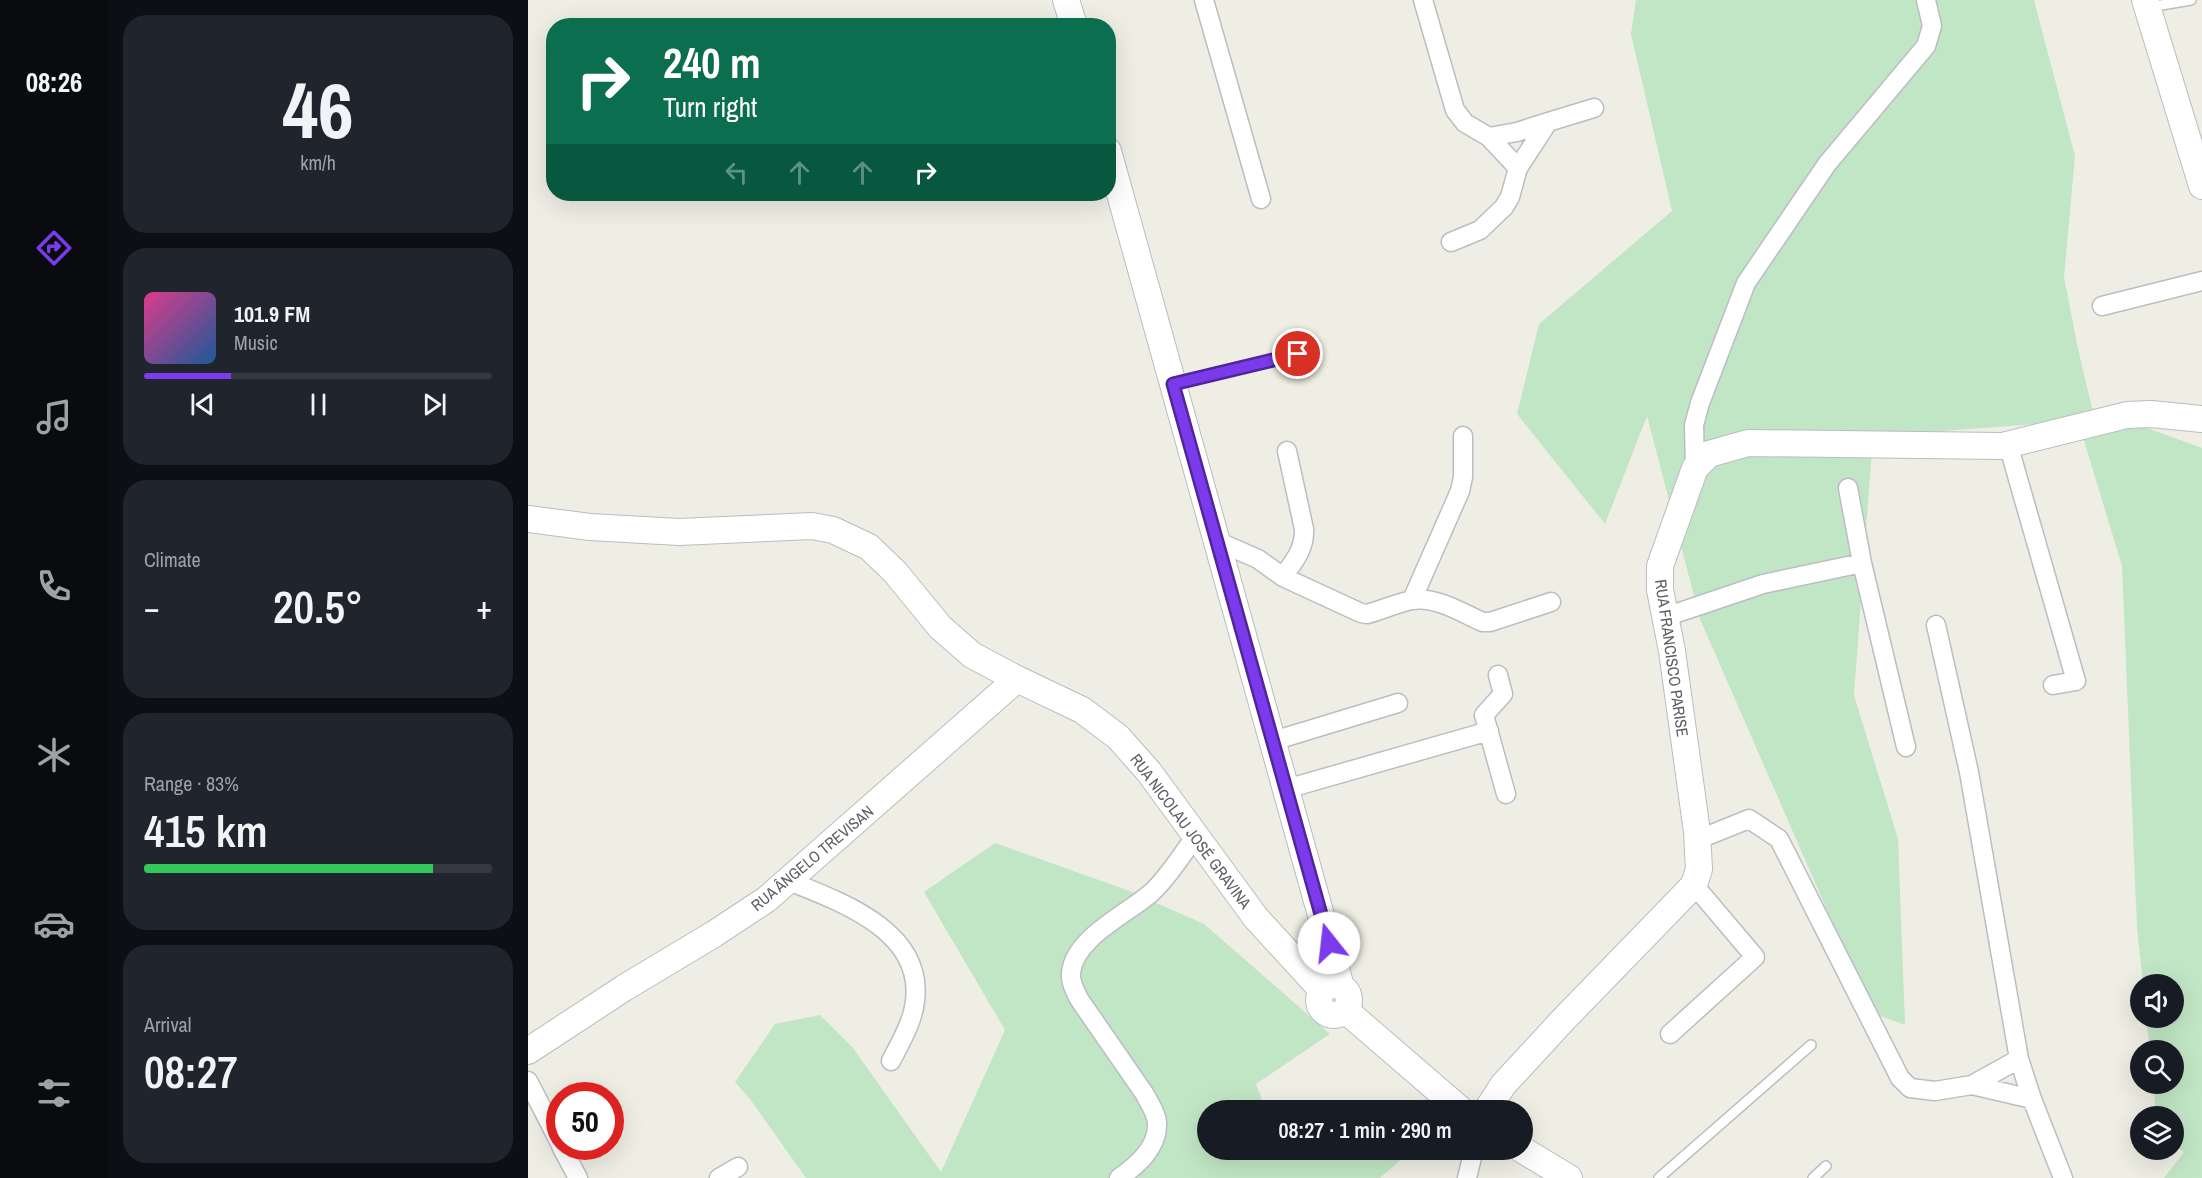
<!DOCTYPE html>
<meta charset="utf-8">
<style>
body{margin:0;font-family:"Archivo Narrow",sans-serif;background:#20242c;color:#f1f3f6;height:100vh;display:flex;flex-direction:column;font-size:22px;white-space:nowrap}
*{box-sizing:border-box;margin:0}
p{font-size:20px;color:#9ea1a6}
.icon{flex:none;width:33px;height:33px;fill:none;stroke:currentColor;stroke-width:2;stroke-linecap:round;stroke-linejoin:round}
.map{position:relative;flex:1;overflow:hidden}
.panel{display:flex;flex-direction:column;gap:15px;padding:15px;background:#0d0f14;width:420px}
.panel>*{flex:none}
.banner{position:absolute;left:18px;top:18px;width:570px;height:183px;border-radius:24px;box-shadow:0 6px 24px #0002;background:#0b6e4f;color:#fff;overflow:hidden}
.controls{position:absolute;left:1602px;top:974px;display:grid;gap:12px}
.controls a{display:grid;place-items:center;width:54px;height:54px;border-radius:50%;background:#171b24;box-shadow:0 6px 24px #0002;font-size:30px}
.speed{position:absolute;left:18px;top:1082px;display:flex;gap:12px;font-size:30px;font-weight:700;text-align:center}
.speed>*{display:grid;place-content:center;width:78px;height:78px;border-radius:50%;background:#171b24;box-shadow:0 6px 24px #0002;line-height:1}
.speed .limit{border:9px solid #d22;background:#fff;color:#111}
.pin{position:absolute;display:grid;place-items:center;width:51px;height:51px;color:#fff;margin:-26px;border:3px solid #fff;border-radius:50%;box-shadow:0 2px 6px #0007}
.me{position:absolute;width:66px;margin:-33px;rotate:344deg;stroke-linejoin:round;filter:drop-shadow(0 0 4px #0008)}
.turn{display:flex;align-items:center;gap:21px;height:126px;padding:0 18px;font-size:27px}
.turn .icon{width:78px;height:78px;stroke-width:2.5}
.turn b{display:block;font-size:42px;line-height:51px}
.lanes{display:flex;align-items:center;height:57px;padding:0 18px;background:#0003;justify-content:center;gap:30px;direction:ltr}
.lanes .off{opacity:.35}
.big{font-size:45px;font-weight:600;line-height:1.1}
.panel .tile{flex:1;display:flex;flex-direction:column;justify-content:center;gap:9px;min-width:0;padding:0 21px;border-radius:24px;background:#20242c}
.panel .dial{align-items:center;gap:0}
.dial b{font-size:78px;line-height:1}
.song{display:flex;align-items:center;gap:18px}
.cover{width:72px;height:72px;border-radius:9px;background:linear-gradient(135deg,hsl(330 70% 55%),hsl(210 70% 35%))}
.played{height:6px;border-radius:3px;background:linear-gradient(90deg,#7c3aed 25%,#363941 25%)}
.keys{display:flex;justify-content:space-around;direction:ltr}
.heat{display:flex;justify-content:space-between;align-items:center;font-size:33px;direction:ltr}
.charge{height:9px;border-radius:4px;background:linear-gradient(90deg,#34c759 83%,#363941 0)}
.trip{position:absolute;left:669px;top:1100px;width:336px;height:60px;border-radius:30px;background:#171b24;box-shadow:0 6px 24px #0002;font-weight:600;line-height:60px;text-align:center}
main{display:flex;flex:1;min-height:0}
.menu{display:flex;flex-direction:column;width:108px;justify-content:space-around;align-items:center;background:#090b0e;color:#9ea1a6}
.menu .icon{width:42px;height:42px}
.menu .selected{color:#7c3aed}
.menu b{font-size:27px;color:#f1f3f6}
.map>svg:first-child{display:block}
.green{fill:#c1e6c5}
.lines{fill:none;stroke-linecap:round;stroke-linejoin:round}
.lane-casing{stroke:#bcbdc3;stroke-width:12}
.street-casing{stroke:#bcbdc3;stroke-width:21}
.secondary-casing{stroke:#babcc2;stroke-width:28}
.lane{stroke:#fff;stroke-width:9}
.street{stroke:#fff;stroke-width:18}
.secondary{stroke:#fff;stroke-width:26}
.route-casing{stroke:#51269a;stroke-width:15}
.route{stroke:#7c3aed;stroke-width:10}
.labels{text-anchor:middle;stroke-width:4.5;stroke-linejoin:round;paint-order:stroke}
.street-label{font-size:16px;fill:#5c5f65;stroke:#fff}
</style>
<main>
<nav class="menu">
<b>08:26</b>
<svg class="icon selected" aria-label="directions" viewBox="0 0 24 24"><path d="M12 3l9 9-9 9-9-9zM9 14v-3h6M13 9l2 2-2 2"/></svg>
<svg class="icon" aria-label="music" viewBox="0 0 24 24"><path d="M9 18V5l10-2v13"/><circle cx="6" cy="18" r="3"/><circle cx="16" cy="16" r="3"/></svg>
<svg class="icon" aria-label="phone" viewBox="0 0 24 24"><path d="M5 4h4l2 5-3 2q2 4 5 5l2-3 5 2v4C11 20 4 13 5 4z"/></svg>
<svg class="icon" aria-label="climate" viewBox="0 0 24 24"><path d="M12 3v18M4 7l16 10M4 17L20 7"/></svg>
<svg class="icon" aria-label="car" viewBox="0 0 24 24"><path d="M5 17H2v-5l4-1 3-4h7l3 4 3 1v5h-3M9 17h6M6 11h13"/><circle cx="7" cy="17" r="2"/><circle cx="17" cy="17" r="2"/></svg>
<svg class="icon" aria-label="filters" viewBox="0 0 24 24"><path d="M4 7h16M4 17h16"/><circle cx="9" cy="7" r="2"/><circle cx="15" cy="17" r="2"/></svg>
</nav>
<section class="panel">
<div class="tile dial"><b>46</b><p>km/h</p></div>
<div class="tile">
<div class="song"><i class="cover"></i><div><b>101.9 FM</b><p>Music</p></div></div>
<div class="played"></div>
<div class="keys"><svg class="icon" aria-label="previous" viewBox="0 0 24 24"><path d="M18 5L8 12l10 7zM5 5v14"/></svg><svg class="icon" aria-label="pause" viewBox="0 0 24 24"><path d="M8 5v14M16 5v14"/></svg><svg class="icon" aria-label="next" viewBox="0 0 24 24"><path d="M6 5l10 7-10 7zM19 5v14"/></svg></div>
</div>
<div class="tile"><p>Climate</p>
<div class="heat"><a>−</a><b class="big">20.5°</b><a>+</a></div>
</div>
<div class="tile"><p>Range · 83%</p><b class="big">415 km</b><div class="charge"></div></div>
<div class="tile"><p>Arrival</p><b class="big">08:27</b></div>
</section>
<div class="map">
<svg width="1674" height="1178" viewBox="0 0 1674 1178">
<rect width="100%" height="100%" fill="#efeee4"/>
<path class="green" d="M1108,0H1506L1547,156L1536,277L1550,349L1564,408L1674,448V1178H1636L1656,1152L1646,1145V1116H1628L1625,1083H1646V1050H1622L1618,1017H1646V984H1615L1609,928L1594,566L1550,421L1345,436L1326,695L1370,839L1377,1025L1344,1013L1172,619L1119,416L1077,524L989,414L1011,324L1144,211L1103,34Z
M467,843L599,890L676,924L802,1034L728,1084L738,1110H680V1149H794L801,1153L823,1149H885L852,1178H278L222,1099L207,1082L247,1024L292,1015L325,1048L413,1172L477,1030L396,892Z"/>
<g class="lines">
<g class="lane-casing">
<path id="lane" d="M1621,7L1663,0
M648,384L770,354
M1131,1178L1283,1045
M1285,1178L1298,1166"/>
</g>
<g class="street-casing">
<path id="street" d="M676,0L733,199
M895,0L927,110L937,123L961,137L990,168
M961,137L989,132L1020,122
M923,242L952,230L976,207L982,197L990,168L1020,122L1066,108
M1574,306L1674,281
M1480,444L1548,681L1525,685
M1167,468L1166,425L1172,403L1218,283L1299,164L1398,46L1404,26L1398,0
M1320,488L1334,563L1378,747
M689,541L730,559L755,577L833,613L839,614C854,610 869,603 884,600C908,596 934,613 955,622H962L1023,602
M755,577C766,561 777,549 776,529L759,451
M884,600L932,491L935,477V436
M1137,617L1235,584L1334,563
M1408,625L1441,772L1491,1059L1504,1099L1535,1178
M970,675L975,694L956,715L978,794
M745,741L870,703
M758,789L961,731
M1169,840L1221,819L1251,839L1372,1078L1382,1088L1407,1091L1444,1085L1491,1059
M261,881C313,902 396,931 387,1001C385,1022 372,1043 363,1061
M1142,1034L1227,957L1166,885
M0,1081L32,1143
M1444,1085L1504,1099
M33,1146L50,1178
M191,1178L210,1167
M591,1178C608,1166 630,1148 629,1124C629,1114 621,1102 616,1093L551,999C547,991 542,982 543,973C546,938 599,914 623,893C640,878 654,854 668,836
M939,1178L946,1149"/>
</g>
<g class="secondary-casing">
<path id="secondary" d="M538,0L546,26
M1617,0L1674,186
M580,151L813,987
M0,519L62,527L151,532L284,526L305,530L341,547L367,572L412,627L444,655L489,679L554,710L590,737L621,772L728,918L794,990
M791 1000a15 15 0 1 1 30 0a15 15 0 1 1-30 0Z
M817,1010L933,1110
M0,1051L96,988L186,934L239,899L489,679
M959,1110L975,1085L1036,1019L1166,885L1171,869L1169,832L1144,651L1132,590V566L1167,468L1181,454L1220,443L1474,446L1599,415L1623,414L1674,419
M993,1149L1041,1178"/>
</g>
<use href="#lane" class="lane"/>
<use href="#street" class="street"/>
<use href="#secondary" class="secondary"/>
</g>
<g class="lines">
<g class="route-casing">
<path id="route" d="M770,354L645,384L801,943"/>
</g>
<use href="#route" class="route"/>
</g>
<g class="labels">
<g class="street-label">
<text transform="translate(1144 658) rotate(82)" y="6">RUA FRANCISCO PARISE</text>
<text transform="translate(663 831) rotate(53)" y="6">RUA NICOLAU JOSÉ GRAVINA</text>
<text transform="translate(284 858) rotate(-40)" y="6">RUA ÂNGELO TREVISAN</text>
</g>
</g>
</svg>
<div class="controls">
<a><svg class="icon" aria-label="sound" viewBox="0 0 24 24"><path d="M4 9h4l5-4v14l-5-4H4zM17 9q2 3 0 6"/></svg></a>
<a><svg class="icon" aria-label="search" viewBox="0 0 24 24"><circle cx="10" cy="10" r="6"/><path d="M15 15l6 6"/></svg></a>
<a><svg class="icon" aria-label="layers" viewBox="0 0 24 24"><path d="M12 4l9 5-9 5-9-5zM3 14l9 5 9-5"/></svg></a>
</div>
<div class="speed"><div class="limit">50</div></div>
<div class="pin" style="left:770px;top:354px;background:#d93025"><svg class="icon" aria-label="arrive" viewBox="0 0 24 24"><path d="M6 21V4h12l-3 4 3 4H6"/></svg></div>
<svg class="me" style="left:801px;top:943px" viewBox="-20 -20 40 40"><circle r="19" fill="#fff"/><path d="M0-13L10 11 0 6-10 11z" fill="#7c3aed"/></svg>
<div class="trip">08:27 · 1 min · 290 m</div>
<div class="banner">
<div class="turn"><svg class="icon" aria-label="right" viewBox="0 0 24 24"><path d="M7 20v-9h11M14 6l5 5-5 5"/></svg><div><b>240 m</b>Turn right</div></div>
<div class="lanes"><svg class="icon off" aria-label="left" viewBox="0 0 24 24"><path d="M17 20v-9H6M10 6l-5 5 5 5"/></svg><svg class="icon off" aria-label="ahead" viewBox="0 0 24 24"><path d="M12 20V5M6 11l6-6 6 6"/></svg><svg class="icon off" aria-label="ahead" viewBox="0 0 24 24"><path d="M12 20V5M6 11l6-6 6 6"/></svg><svg class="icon" aria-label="right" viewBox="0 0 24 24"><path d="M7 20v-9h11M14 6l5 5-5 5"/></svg></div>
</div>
</div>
</main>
